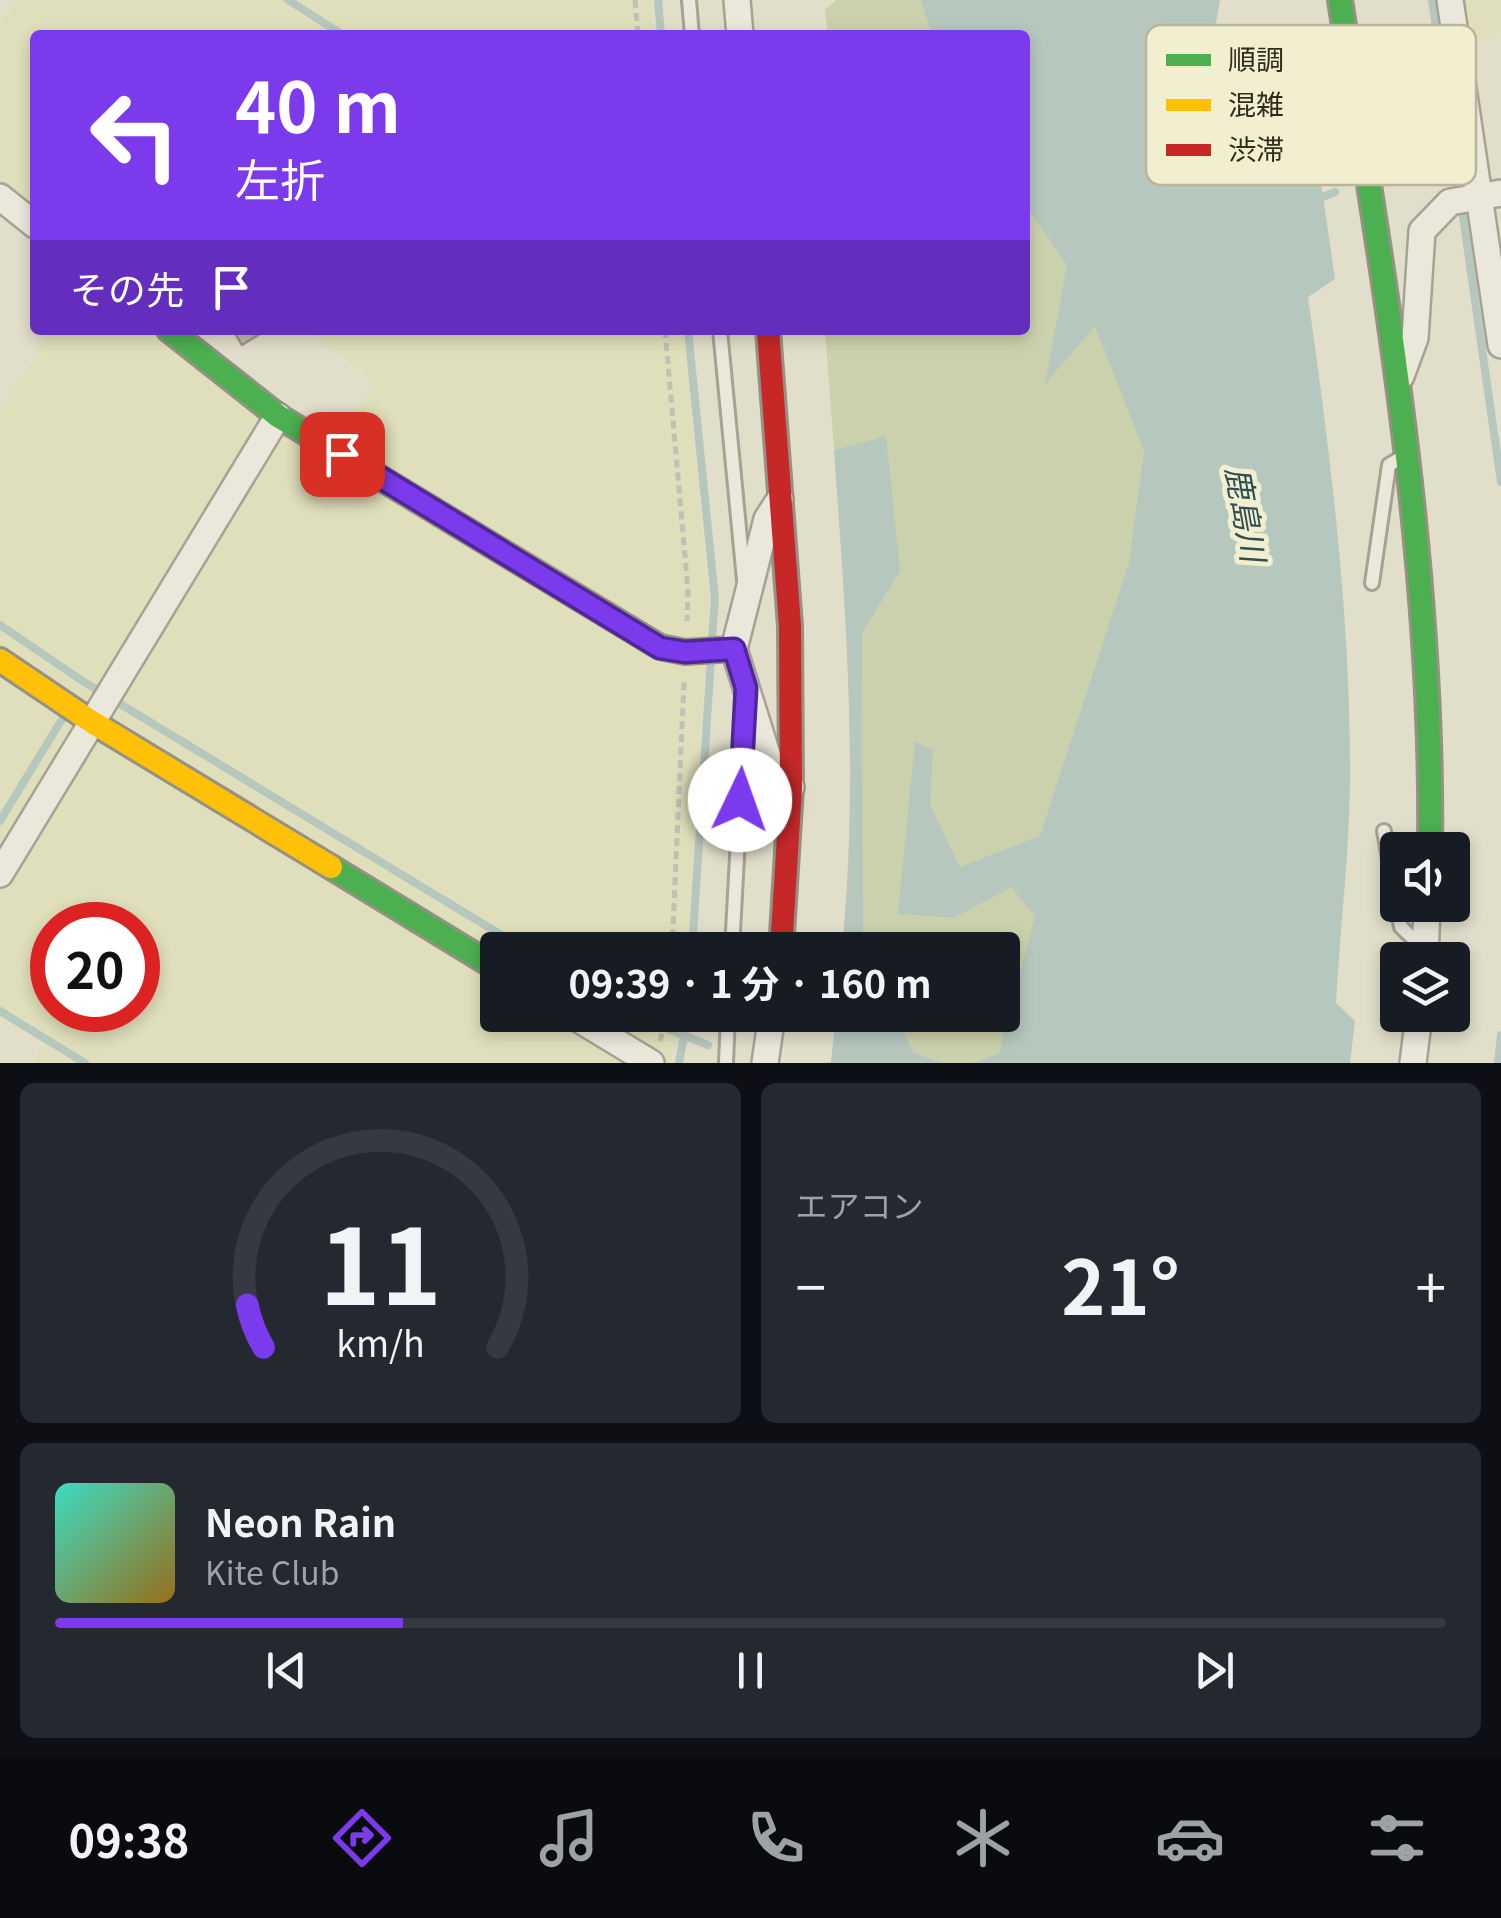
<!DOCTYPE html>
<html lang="ja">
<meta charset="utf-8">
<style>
body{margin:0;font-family:Georgia,"Noto Sans JP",serif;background:#242831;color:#f1f3f6;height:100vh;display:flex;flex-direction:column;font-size:38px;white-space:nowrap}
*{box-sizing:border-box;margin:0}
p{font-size:32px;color:#9ea1a6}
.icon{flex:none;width:55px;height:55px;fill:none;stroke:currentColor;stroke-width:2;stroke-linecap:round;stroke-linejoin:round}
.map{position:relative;height:1063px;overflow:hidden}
.drawer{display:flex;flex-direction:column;gap:20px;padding:20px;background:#0d0f14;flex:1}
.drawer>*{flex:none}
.guide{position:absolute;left:30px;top:30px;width:1000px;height:305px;border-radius:10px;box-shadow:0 5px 15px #0003;background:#7c3aed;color:#fff;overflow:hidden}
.buttons{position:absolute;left:1380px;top:832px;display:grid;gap:20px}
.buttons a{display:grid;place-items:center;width:90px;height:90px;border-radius:10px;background:#171b24;box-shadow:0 5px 15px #0003;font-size:50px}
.speed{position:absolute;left:30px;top:902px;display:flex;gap:20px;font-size:50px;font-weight:700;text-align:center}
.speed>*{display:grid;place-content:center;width:130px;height:130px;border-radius:50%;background:#171b24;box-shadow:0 5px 15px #0003;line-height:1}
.speed .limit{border:15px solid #d22;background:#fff;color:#111}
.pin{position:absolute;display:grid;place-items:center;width:85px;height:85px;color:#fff;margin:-42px;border-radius:20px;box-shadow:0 5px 15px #0006}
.me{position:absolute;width:110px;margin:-55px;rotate:3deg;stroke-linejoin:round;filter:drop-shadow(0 0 8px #0008)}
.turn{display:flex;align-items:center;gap:35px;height:210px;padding:0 40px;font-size:45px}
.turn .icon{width:130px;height:130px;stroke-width:2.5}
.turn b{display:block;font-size:70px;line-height:85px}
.then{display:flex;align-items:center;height:95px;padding:0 40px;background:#0003;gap:20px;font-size:38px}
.big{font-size:75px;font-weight:700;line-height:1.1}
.drawer .widget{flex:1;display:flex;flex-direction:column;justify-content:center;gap:15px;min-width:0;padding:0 35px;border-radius:15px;background:#242831}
.drawer .dial{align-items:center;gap:0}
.dial svg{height:260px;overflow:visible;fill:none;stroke:#363941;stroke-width:7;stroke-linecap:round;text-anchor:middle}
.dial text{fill:#f1f3f6;stroke:none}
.song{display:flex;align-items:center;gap:30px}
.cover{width:120px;height:120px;border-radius:15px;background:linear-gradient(135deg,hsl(170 70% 55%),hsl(40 70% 35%))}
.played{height:10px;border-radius:5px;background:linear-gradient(90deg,#7c3aed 25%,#363941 25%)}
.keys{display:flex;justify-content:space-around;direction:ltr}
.heat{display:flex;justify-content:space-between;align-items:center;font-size:55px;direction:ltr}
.drawer .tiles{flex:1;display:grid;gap:20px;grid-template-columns:1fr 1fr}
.widget:last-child{grid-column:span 2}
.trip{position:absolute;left:480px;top:932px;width:540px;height:100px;border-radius:10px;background:#171b24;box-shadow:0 5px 15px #0003;font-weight:700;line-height:100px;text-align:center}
.menu{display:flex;height:160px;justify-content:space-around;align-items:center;background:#090b0e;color:#9ea1a6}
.menu .icon{width:70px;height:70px}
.menu .current{color:#7c3aed}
.menu b{font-size:45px;color:#f1f3f6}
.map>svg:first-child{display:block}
.farmland{fill:#e0dfbb;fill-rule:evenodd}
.green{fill:#ccd1ad}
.water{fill:#b6c7be}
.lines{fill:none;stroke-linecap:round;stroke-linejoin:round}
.stream{stroke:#b6c7be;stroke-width:8}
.building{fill:#c4bcab;stroke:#a1998a;stroke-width:2.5}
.lane-casing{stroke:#a6a294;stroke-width:18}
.street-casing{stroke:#a6a294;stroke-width:30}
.fast-casing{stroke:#959184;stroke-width:28}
.slow-casing{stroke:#959184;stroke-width:28}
.jam-casing{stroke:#959184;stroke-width:28}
.path{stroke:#c2bfb3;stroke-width:5;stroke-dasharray:8 5;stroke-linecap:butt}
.lane{stroke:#eae7db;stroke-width:12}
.street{stroke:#eae7db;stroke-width:25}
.fast{stroke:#4caf50;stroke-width:22}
.slow{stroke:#ffc107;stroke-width:22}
.jam{stroke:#c62828;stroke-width:22}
.route-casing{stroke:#51269a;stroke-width:25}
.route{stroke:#7c3aed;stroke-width:18}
.labels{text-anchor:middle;stroke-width:10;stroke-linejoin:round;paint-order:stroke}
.water-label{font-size:32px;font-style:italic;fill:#2d4f52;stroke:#f2eed0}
.key{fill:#f2eed0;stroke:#b9b49a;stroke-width:2.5}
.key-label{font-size:28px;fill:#332b1d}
</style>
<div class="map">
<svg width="1501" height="1063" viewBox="0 0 1501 1063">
<rect width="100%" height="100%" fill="#e1deca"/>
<path class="farmland" d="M19,0H650L653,35H35V245L0,215V22Z
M1444,0H1501V33L1464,44Z
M51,330H146L326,460L375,382L319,340V330H683L709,599L687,950H498V1015H682L669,1063H33L44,1043L0,1016V413ZM52,925H138V1010H52Z"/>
<path class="green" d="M836,0H952L976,35H828L825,10Z
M1025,102L1204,402L1048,1063H823L831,1062L836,1015H1002V950H842C862,743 840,537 825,330H1025Z"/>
<path class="water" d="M921,0H1220L1210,58L1272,147L1316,149L1335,279L1308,297C1331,458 1351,620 1350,783C1349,856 1340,930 1336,1003L1355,1021L1350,1063H975L999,1053L1035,916L1011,887L954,918L898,914L915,741L933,750L930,805L960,867L1040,836L1129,563L1144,451L1095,326L1045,384L1067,265L1025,205V35H932Z
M886,436L900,571L862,633L863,950H842C859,783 846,617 834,450Z
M836,1015H895L914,1053L941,1063H823L831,1062Z"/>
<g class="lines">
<path class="stream" d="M288,0L343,35
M658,0L661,35
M1432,0L1501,482
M1425,177L1459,171
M1316,200L1335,192
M688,330L715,599L712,639
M0,625L84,682L526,950
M0,821L64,716
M692,950L711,658
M0,1011L85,1063
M633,1015L708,1045
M679,1063L688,1015
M1498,1063L1501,1035"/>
</g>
<path class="building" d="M233,330H266L242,345Z"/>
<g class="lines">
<g class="lane-casing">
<path id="lane" d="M689,0L692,35
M720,330L744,580
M1372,583L1389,465L1404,456
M1384,831L1401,927L1424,949
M732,950L745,708
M726,1063L728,1015"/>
</g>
<g class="street-casing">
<path id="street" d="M737,0L740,35
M1450,0L1501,345
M0,197L35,225
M1401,376L1415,338L1422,231L1450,202L1501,193
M780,499L767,519L734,649L771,767L791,787
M0,874L278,416
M1425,960L1427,905
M572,1015L651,1063
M765,1063L772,1015
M1413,1063L1419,1015"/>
</g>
<g class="fast-casing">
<path id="fast" d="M1340,0C1384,283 1434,563 1430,850
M169,330L278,416L660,647L685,652L734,649
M331,867L498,969"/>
</g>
<g class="slow-casing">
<path id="slow" d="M0,660L92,722L331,867"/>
</g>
<g class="jam-casing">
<path id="jam" d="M768,330L790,626L791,787L781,950"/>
</g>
<path class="path" d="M635,0L638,35
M665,330L688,590L687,621
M672,950L684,682
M660,1041L667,1015"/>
<use href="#lane" class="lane"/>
<use href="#street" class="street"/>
<use href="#fast" class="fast"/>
<use href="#slow" class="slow"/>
<use href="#jam" class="jam"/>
</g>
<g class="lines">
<g class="route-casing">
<path id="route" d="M342,454L660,648L685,652L734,649L746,688L740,800"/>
</g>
<use href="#route" class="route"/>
</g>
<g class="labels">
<g class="water-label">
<text transform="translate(1245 514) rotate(80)" y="11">鹿島川</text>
</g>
</g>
<rect x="1146" y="25" width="330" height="160" rx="15" class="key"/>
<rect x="1166" y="54" width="45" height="12" fill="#4caf50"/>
<rect x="1166" y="99" width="45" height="12" fill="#ffc107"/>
<rect x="1166" y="144" width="45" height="12" fill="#c62828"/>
<g class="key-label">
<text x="1228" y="70">順調</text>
<text x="1228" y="115">混雑</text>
<text x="1228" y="160">渋滞</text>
</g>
</svg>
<div class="buttons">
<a><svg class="icon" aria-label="sound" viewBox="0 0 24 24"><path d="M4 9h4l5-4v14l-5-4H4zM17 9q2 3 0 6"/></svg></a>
<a><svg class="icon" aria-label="layers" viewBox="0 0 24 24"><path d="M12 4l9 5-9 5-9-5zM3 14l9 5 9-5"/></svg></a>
</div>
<div class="speed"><div class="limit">20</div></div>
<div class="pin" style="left:342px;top:454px;background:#d93025"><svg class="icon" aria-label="arrive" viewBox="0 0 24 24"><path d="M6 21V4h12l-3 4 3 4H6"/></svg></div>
<svg class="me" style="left:740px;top:800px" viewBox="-20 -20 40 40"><circle r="19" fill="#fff"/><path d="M0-13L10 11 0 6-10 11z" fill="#7c3aed"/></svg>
<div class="trip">09:39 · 1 分 · 160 m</div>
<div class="guide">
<div class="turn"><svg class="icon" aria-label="left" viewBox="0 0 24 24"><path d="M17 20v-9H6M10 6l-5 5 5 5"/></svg><div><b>40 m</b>左折</div></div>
<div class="then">その先<svg class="icon" aria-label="arrive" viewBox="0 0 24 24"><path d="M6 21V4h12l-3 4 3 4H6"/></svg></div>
</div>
</div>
<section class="drawer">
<div class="tiles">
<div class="widget dial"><svg viewBox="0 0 100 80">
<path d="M14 69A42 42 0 1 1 86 69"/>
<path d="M14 69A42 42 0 0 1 9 56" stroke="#7c3aed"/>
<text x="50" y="56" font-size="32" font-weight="700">11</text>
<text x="50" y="72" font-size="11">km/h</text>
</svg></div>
<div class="widget"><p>エアコン</p>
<div class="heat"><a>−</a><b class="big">21°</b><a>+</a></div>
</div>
<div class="widget">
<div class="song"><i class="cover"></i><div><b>Neon Rain</b><p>Kite Club</p></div></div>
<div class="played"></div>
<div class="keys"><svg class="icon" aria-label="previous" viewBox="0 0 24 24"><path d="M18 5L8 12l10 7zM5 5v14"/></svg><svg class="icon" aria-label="pause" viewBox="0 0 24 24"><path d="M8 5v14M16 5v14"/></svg><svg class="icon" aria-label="next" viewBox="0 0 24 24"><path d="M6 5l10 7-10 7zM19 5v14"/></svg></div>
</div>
</div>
</section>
<nav class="menu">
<b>09:38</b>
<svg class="icon current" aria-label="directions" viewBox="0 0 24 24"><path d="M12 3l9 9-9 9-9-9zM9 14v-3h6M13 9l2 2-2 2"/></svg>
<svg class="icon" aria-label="music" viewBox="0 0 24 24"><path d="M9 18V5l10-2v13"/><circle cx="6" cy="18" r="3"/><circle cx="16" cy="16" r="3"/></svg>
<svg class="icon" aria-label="phone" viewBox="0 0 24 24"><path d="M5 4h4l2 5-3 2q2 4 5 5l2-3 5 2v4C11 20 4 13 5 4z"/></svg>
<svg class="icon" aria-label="climate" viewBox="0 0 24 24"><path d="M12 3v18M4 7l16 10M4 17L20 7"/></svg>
<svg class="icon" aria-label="car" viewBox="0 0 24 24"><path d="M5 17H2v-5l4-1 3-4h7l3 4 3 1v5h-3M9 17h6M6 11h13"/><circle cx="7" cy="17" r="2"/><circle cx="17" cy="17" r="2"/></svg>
<svg class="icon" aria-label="filters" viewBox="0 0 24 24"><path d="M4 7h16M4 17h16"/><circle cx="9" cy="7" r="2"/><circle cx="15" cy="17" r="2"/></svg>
</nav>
